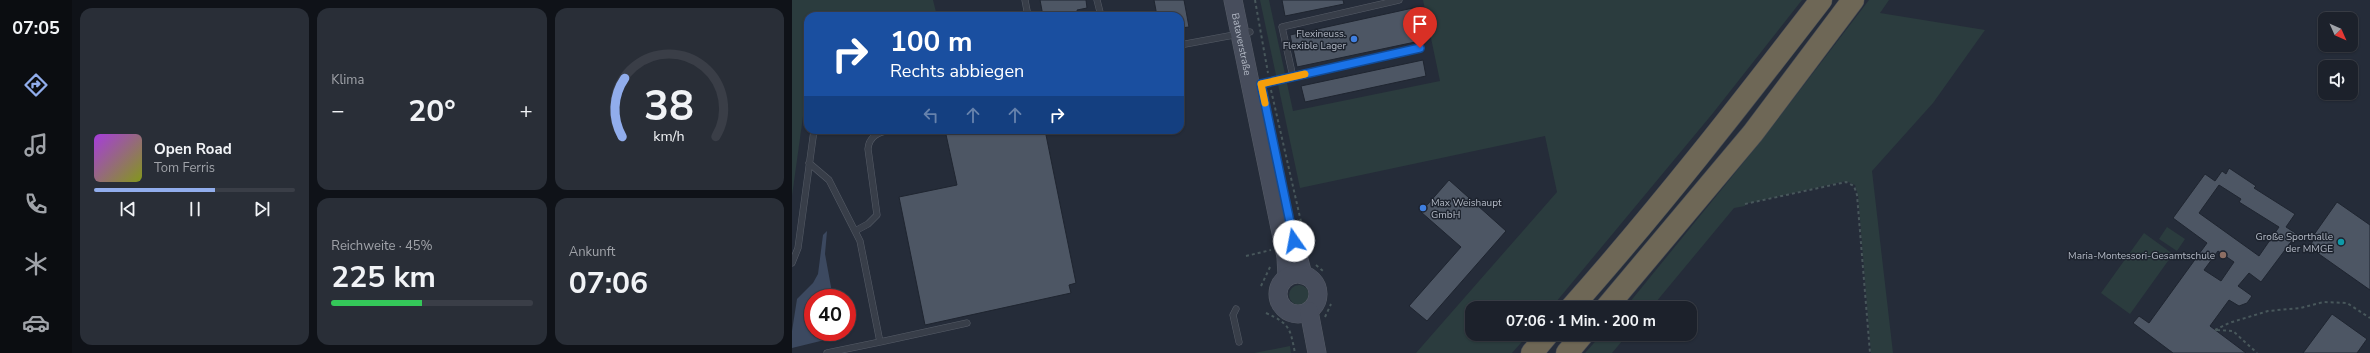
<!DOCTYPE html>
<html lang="de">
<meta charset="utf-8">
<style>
body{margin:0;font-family:"Nunito Sans",sans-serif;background:#292e37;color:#f1f3f6;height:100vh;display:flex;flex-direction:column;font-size:15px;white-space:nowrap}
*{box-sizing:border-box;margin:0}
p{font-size:13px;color:#a0a3a9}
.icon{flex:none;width:22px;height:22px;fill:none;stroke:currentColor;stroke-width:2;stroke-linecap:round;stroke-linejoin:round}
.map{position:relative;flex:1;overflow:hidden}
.side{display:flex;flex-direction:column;gap:8px;padding:8px;background:#0f1218;width:720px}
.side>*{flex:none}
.banner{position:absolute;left:12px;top:12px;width:380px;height:122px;border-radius:12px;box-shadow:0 1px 3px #0004,0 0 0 1px #3a3e47;background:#1a4fa0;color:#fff;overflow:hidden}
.needle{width:26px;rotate:135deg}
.buttons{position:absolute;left:1526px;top:12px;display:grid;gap:8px}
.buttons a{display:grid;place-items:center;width:40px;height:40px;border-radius:8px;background:#1c212b;box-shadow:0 1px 3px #0004,0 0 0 1px #3a3e47;font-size:20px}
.speed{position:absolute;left:12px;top:289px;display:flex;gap:8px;font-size:20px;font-weight:700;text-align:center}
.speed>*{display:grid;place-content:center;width:52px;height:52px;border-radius:50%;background:#1c212b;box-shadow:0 1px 3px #0004,0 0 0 1px #3a3e47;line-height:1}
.speed .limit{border:6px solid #d22;background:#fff;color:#111}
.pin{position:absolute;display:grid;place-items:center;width:34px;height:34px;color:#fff;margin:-41px -17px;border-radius:50% 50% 50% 0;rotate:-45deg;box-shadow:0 0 4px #0007}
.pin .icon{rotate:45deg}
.me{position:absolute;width:44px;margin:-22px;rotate:348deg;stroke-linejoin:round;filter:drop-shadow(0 0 3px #0008)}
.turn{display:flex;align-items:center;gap:14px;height:84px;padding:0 20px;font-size:18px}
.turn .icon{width:52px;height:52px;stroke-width:2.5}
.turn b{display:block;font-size:28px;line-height:34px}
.lanes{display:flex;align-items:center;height:38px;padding:0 20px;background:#0003;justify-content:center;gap:20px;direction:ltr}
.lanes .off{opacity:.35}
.big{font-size:30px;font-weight:700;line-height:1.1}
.side .tile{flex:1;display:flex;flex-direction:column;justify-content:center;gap:6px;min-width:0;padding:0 14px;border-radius:12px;background:#292e37}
.side .dial{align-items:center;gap:0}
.dial svg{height:104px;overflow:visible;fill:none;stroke:#3a3e47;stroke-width:7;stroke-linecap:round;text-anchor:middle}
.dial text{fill:#f1f3f6;stroke:none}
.song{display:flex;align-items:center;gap:12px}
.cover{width:48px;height:48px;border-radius:6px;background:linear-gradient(135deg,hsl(280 70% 55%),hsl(70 70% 35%))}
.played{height:4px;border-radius:2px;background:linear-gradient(90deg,#91adec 60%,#3a3e47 60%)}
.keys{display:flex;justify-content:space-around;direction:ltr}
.heat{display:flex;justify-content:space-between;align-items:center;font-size:22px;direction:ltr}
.charge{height:6px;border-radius:3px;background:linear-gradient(90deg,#34c759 45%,#3a3e47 0)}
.side .tiles{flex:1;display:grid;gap:8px;grid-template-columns:repeat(3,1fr)}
.tile:first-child{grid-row:span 2}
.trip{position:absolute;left:673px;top:301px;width:232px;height:40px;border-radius:12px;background:#1c212b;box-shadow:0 1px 3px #0004,0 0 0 1px #3a3e47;font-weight:700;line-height:40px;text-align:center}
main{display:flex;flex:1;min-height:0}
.menu{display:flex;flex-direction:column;width:72px;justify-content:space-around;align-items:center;background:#0b0d11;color:#a0a3a9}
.menu .icon{width:28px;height:28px}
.menu .on{color:#91adec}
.menu b{font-size:18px;color:#f1f3f6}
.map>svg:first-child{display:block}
.green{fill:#2b3c3e}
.water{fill:#3c4960}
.building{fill:#4d5664;stroke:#1f2530;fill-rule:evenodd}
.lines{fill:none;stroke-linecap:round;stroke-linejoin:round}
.lane-casing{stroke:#565c67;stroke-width:7}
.secondary-casing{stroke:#565c67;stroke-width:19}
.highway-casing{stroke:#434954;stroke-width:23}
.path{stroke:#48575b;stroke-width:2;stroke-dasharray:3 3;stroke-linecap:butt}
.lane{stroke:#383e49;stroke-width:6}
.secondary{stroke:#474d5c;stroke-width:18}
.highway{stroke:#6e6756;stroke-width:22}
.route-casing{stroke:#114b97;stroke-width:10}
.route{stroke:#1a73e8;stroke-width:7}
.slow{stroke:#f59e0b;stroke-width:7}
.shop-dot{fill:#3f7fe0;stroke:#1d232e;stroke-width:1.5}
.culture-dot{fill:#0f9aa8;stroke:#1d232e;stroke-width:1.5}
.education-dot{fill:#8d6e63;stroke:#1d232e;stroke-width:1.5}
.labels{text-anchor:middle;stroke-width:3;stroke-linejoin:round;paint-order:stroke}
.poi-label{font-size:10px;fill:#b3b9c5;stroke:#1d232e;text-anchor:end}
.street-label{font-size:10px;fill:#b3b9c5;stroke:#1d232e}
</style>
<main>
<nav class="menu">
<b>07:05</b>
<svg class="icon on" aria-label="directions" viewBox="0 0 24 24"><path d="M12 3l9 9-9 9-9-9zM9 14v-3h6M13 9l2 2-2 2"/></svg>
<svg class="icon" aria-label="music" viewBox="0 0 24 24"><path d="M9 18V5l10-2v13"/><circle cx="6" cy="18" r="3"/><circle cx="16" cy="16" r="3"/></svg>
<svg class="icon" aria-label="phone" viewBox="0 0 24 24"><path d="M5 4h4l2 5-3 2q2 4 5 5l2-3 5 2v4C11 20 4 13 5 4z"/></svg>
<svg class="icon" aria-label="climate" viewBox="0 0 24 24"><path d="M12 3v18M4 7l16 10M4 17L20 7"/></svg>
<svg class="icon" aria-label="car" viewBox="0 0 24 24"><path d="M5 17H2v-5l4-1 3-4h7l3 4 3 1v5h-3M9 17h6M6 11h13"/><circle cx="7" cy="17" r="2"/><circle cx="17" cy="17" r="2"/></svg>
</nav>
<section class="side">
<div class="tiles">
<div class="tile">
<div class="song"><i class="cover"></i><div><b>Open Road</b><p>Tom Ferris</p></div></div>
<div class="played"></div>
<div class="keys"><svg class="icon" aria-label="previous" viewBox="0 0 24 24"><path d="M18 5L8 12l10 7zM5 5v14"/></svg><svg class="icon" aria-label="pause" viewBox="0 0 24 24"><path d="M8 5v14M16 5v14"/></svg><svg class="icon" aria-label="next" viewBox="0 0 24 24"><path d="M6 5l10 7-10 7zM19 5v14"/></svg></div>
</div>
<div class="tile"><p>Klima</p>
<div class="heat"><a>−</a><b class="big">20°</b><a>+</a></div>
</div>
<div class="tile dial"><svg viewBox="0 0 100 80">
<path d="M14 69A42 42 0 1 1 86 69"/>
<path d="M14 69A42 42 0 0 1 16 24" stroke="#91adec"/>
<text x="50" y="56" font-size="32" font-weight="700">38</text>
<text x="50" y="72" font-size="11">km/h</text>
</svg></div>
<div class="tile"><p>Reichweite · 45%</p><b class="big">225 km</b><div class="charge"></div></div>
<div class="tile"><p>Ankunft</p><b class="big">07:06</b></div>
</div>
</section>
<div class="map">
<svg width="1578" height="353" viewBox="0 0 1578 353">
<rect width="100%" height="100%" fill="#252c39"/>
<path class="green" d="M0,0H141L145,16H16V101L13,102L0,196Z
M468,0H477L501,111L648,81L631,0H1010L921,113L759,308H680V334H737L720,353H624L765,192L753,136L508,188Z
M1077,0H1097L1088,13L1193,30L1141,103L1080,171L1101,353H1079L1066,195L1063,185L1054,181L953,204V206L942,208L859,308H833L969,141Z
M1375,227L1393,239L1385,251L1367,239Z
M1352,233L1381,254L1338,314L1309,293Z
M497 295a10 10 0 1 1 20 0a10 10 0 1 1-20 0Z
M810,334H836L820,353H793Z
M498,346L499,353H462Z"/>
<path class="water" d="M35,231L33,254L41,298H21V332H49V336L0,348V331L5,299L21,283L26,274L31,235Z"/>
<path class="building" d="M248,0H294L295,8L285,10L286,16H251Z
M362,0H392L397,27L388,28V16H365Z
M490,0H551L552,4L493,16Z
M621,8L628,41L505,67L498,35Z
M631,60L634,76L513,102L509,86Z
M153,130H253L284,283L277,285L279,293L133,325L107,197L165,185Z
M1437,168L1464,186L1462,188L1503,214L1494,227L1505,234L1469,282L1457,273L1446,286L1460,296L1455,303L1447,306L1437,300L1418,326L1454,353H1381L1341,323L1347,316L1357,323L1415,243L1381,218L1413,174L1423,181L1430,171L1434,174ZM1427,185L1449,199L1447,202L1487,227L1467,256L1407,213ZM1426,251L1442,262L1429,281L1412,270Z
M657,180L714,231L635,321L617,306L669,247L629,212Z
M1545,202L1578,225V290L1517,247L1523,238L1521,236Z
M1540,314L1575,339L1565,353H1511Z"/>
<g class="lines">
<g class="lane-casing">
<path id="lane" d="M233,0L236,16
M305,0L309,16
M607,0L490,27L501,77L628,48
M388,45L458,32
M469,84L501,77
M17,163L37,180L68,241L88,342L35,353
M63,231L76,224L85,215L76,149C77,136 87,132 98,130
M0,263L6,248L22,130
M444,309L441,315L447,342
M88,342L175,323"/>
</g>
<g class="secondary-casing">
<g id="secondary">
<path id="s1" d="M441,0L494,257L495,277"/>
<path d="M501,237L511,275"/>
<circle cx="506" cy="294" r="20"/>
<path d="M517,311L525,353"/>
</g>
</g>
<g class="highway-casing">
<path id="highway" d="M779,308C867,209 948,105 1029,0
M814,308L961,133L1061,0
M740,353L756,334
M775,353L791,334"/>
</g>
<path class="path" d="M463,0L476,73
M479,90L510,226
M953,204L1054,182L1062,186L1065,195L1078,353
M454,256L479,250
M524,265L531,271
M469,286L479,265
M474,313C498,324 498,328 503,353
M533,317L539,304
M1423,330L1437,323L1476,311L1508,308L1532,302L1555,303L1578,318
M1425,330L1441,331L1465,353"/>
<use href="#lane" class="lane"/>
<use href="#secondary" class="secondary"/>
<use href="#highway" class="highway"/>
</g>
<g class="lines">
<g class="route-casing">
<path id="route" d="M502,241L469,84L628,48"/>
</g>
<use href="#route" class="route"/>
<path class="slow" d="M473,103L469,84L513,74"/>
</g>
<g class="shop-dot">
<circle cx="562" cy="39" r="4"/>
<circle cx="631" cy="208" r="4"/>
</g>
<circle class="culture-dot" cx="1549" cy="242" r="4"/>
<circle class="education-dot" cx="1431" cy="255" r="4"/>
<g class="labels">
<g class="poi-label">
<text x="554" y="37">Flexineuss.<tspan x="554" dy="12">Flexible Lager</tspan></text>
<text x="639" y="206" text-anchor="start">Max Weishaupt<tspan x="639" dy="12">GmbH</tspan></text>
<text x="1541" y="240">Große Sporthalle<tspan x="1541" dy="12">der MMGE</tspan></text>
<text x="1423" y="259">Maria-Montessori-Gesamtschule</text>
</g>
<g class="street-label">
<text dy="4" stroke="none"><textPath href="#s1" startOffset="45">Bataverstraße</textPath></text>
</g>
</g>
</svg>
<div class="buttons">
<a><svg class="needle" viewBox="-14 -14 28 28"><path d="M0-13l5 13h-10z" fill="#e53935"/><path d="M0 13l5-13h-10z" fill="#a0a3a9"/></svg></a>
<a><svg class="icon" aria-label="sound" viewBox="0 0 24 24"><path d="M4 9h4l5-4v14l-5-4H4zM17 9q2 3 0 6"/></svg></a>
</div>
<div class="speed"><div class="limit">40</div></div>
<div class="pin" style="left:628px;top:48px;background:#d93025"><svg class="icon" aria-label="arrive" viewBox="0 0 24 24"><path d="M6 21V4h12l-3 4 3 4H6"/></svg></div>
<svg class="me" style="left:502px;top:241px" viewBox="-20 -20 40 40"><circle r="19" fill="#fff"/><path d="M0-13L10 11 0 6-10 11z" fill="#1a73e8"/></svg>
<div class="trip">07:06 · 1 Min. · 200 m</div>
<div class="banner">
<div class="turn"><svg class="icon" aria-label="right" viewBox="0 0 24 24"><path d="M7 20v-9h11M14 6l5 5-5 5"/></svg><div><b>100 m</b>Rechts abbiegen</div></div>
<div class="lanes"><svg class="icon off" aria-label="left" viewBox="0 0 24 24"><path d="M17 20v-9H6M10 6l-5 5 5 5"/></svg><svg class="icon off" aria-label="ahead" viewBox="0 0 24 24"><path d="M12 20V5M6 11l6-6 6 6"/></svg><svg class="icon off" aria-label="ahead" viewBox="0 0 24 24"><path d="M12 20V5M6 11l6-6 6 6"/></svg><svg class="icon" aria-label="right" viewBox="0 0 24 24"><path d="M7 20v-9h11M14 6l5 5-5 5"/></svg></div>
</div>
</div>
</main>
